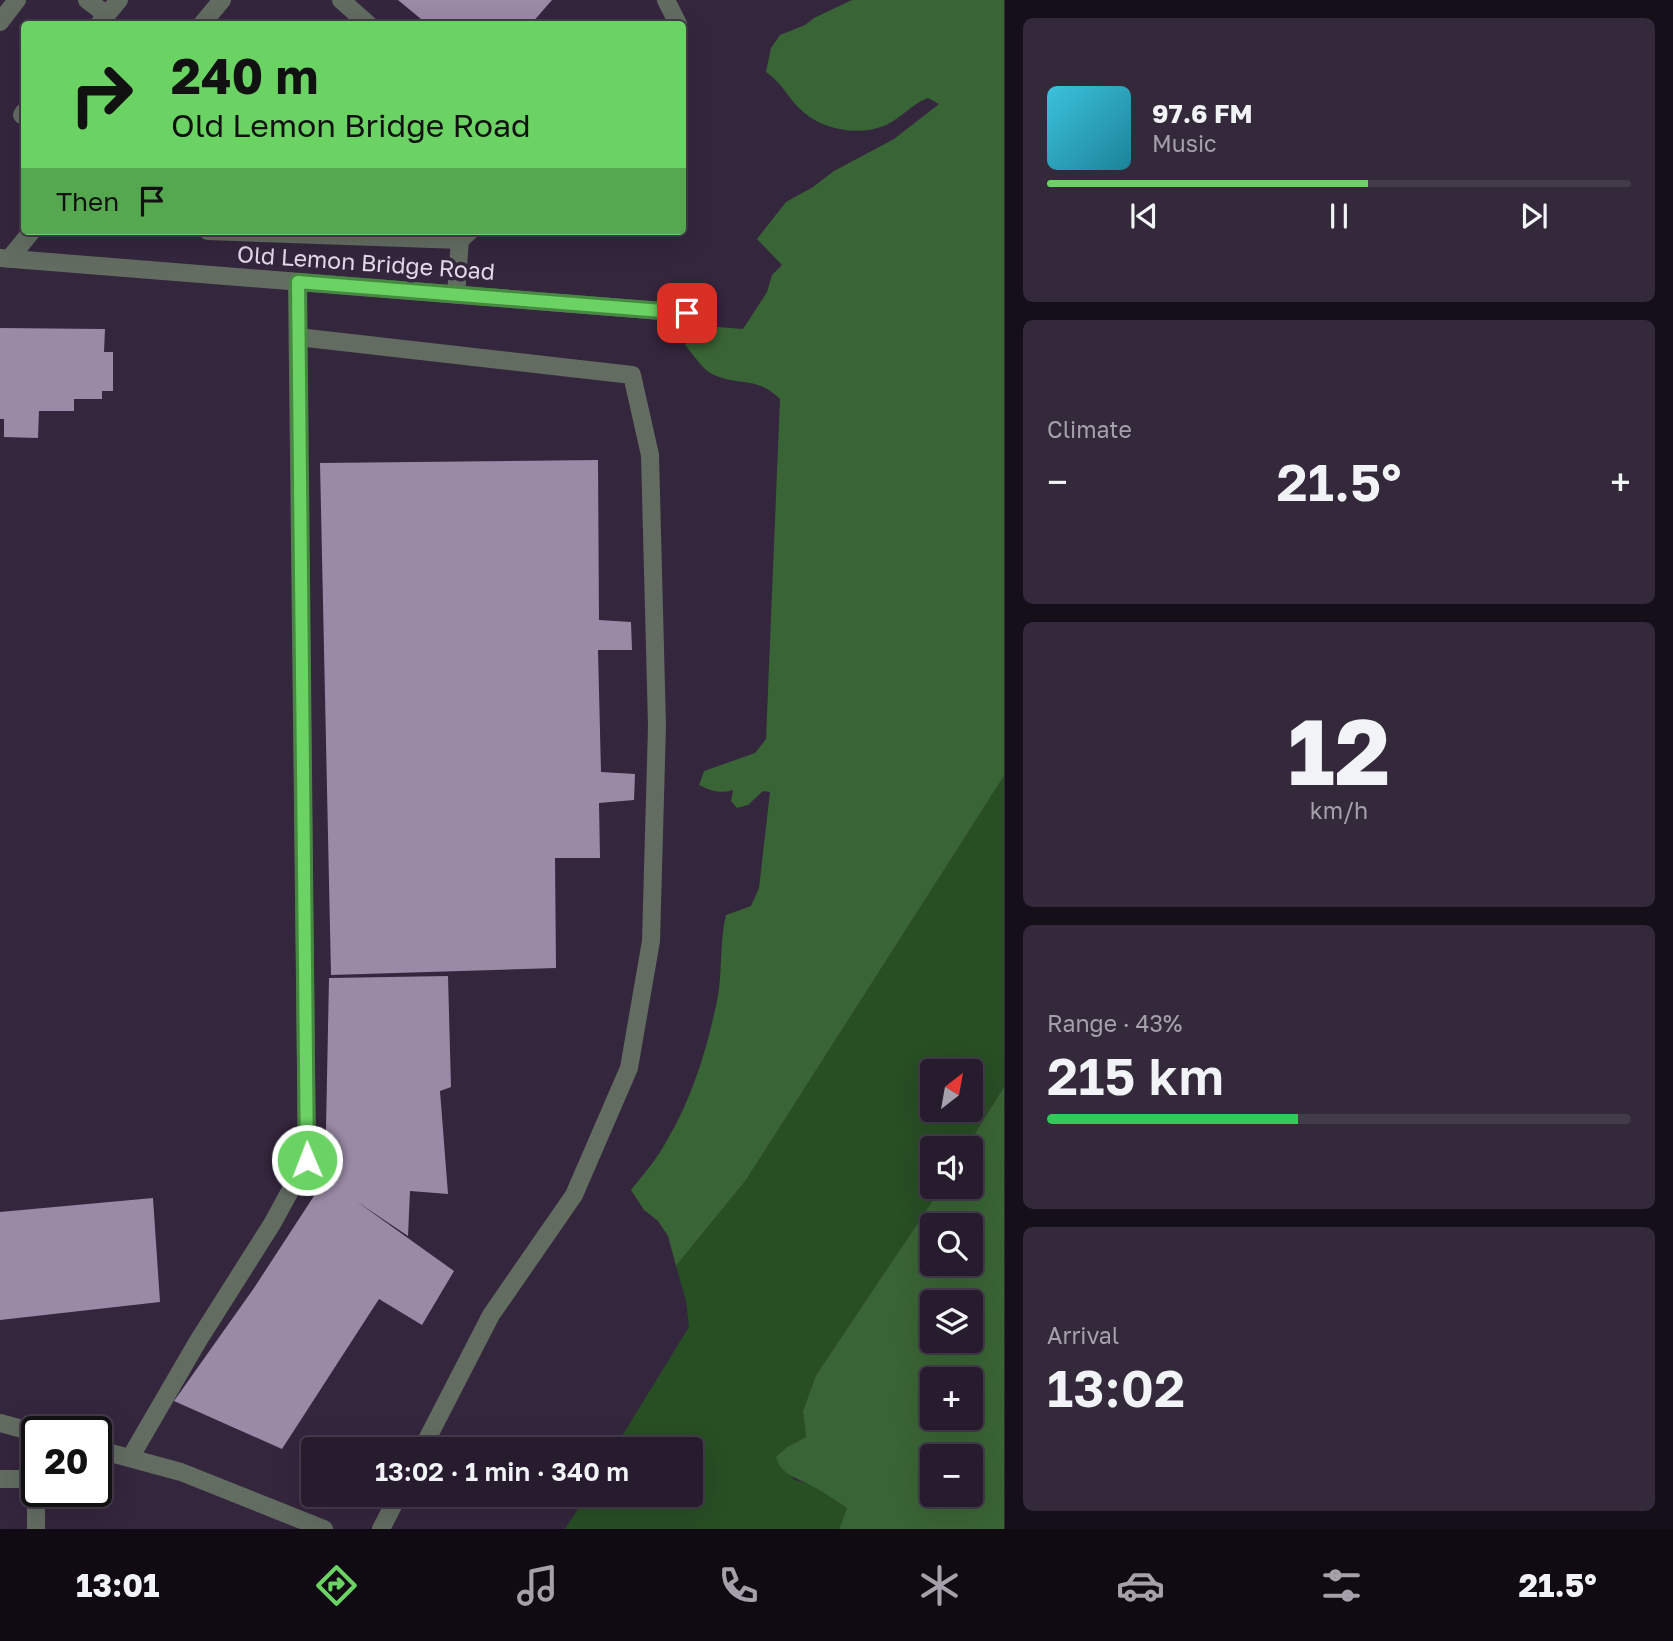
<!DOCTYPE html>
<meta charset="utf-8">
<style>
body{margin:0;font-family:"Golos Text",sans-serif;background:#33293a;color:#f1f3f6;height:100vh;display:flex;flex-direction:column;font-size:26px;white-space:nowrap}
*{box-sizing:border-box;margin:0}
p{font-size:23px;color:#a4a1aa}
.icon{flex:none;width:38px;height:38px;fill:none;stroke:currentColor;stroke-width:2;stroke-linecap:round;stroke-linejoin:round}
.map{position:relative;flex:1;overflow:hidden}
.side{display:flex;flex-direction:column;gap:18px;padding:18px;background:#150f19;width:668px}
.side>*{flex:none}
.guide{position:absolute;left:21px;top:21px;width:665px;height:214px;border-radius:7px;box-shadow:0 7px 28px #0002,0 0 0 2px #433a4a;background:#6bd363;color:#111;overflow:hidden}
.needle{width:46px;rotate:31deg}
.tools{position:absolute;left:920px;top:1059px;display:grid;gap:14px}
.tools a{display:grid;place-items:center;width:63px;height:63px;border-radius:7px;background:#271c2e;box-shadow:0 7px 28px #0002,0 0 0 2px #433a4a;font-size:35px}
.speed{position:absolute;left:21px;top:1416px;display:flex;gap:14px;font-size:35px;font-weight:700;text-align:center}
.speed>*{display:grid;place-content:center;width:91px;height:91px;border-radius:50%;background:#271c2e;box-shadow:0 7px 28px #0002,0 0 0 2px #433a4a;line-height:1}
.speed .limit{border:4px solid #111;border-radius:10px;background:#fff;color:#111}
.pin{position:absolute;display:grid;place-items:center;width:60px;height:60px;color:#fff;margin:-30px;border-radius:14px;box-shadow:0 4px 10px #0006}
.me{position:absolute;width:77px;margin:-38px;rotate:359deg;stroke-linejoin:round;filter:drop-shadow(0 0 5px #0008)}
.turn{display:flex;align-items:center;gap:24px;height:147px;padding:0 35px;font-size:32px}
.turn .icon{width:91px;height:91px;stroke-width:2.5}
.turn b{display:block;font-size:49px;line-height:60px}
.then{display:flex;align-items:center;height:66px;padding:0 35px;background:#0003;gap:14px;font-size:26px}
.big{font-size:52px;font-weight:600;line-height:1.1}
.side .widget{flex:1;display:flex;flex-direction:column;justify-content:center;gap:10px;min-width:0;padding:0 24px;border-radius:10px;background:#33293a}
.side .dial{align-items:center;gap:0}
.dial b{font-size:91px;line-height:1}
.song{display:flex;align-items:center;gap:21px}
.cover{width:84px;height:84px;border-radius:10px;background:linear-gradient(135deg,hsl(190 70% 55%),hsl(190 70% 35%))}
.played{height:7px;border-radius:4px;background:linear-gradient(90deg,#6bd363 55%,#433a4a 55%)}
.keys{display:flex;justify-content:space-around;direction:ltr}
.heat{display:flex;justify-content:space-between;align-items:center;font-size:38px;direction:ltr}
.charge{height:10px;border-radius:5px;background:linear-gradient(90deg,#34c759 43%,#433a4a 0)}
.trip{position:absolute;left:301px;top:1437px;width:402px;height:70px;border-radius:7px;background:#271c2e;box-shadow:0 7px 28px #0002,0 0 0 2px #433a4a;font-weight:600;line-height:70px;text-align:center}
.tab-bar{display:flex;height:112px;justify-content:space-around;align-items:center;background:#100b12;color:#a4a1aa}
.tab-bar .icon{width:49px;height:49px}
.tab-bar .selected{color:#6bd363}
.tab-bar b{font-size:32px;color:#f1f3f6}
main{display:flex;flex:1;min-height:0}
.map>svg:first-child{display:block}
.green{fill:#284e24;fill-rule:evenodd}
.forest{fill:#396435;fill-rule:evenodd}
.building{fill:#9a8aa6}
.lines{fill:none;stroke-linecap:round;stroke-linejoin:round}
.minor{stroke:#626c61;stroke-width:18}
.route-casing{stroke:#468940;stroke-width:18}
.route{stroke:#6bd363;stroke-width:12}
.labels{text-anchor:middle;stroke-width:7;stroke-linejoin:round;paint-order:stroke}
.street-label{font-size:23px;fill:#e1d9e8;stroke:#34263d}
</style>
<main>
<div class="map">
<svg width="1005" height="1529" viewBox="0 0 1005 1529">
<rect width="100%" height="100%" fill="#34263d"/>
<path class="green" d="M1004,776V1087L966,1148H933V1186L942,1187L816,1375L803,1411L806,1437L787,1447L793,1479L812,1485L847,1508L839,1529H565L587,1495L691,1494V1449H614L689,1327L686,1301L676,1266L746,1180ZM933,1071H971V1110H933Z"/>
<path class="forest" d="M852,0H1004V776L746,1180L676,1266L668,1236L658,1221L644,1210L631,1190C643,1175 657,1159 666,1142C692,1099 707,1049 717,1001C723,972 719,943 726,915L751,906L759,888L770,792L763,791L748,805L737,808L731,801L733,790C720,794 711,791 699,785L704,771L755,753L766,739L780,399C755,375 739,387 712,374C702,369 693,354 685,345L693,325L743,329L767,292L772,275L782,265L757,239L786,202L813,187L834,171L894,139L939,104L928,98C912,104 901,118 886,125C859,137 820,130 799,108C787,96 781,82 766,72L771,48L780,35L805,25L814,18Z
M1004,1087V1529H839L847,1508C836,1501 825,1493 814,1487C799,1478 781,1476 776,1457L787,1447L806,1437L803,1411L816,1375L942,1187L971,1186V1148H966ZM933,1225H971V1264H933ZM933,1302H971V1340H933ZM933,1379H971V1418H933ZM933,1456H971V1494H933Z"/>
<path class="building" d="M398,0H552L531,24H427Z
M0,328L105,329L104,352H113V391H102V399H74V411H39L38,438L4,437V419H0Z
M598,460L599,620L631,622L632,650H598L601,772L635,774L634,800L599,803L600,858H555L556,968L331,975L320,463Z
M448,976L451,1087L440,1091L448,1194L410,1191L408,1236L356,1201L454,1271L422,1325L379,1299L282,1449L174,1401L254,1288L325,1179L329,978Z
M153,1198L160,1302L0,1320V1212Z"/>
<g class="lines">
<path class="minor" d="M87,0L107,15
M341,0L368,24
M666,0L678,24
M0,22L17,0
M99,24L119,0
M202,24L222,0
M24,112L22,115L24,116
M208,231L460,240
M0,258L687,313
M9,259L32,231
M456,294L460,240L470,231
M298,337L632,375L650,455L657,726L651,941L629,1068L574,1195L491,1315L422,1449
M0,1423L37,1433
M36,1432V1529
M96,1449L181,1472L324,1529
M130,1458L198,1341L272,1224L307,1160L297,282
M0,1479H36
M381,1529L399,1494"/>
</g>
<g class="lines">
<g class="route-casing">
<path id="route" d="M307,1160L298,282L687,313"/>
</g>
<use href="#route" class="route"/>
</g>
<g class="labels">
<g class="street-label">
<text transform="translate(366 263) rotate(4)" y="8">Old Lemon Bridge Road</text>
</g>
</g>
</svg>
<div class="tools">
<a><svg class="needle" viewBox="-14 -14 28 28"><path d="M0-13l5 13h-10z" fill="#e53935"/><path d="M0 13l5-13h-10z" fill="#a4a1aa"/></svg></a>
<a><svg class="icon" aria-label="sound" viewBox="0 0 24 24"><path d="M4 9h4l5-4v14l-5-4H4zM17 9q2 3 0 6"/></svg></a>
<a><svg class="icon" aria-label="search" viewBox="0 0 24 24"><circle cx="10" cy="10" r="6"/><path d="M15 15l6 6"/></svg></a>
<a><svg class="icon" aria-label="layers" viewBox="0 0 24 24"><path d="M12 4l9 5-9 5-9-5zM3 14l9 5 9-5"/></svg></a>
<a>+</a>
<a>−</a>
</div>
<div class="speed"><div class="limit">20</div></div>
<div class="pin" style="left:687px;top:313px;background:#d93025"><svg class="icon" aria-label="arrive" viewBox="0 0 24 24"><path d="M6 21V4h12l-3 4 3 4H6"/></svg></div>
<svg class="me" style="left:307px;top:1160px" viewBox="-20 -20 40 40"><circle r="17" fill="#6bd363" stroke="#fff" stroke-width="3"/><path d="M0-11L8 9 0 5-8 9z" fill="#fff"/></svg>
<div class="trip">13:02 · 1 min · 340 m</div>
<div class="guide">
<div class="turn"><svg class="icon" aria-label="right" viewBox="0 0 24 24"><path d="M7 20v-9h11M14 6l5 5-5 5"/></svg><div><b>240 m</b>Old Lemon Bridge Road</div></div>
<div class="then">Then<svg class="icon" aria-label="arrive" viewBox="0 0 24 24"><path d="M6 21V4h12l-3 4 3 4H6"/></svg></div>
</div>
</div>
<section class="side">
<div class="widget">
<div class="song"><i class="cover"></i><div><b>97.6 FM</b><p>Music</p></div></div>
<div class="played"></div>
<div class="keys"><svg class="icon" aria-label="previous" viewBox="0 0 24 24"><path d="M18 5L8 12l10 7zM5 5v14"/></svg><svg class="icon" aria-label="pause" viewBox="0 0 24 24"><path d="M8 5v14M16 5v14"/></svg><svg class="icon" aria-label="next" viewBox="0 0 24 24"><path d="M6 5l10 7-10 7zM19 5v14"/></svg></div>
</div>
<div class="widget"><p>Climate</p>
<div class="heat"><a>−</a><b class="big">21.5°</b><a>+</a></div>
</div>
<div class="widget dial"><b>12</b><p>km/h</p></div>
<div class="widget"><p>Range · 43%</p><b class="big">215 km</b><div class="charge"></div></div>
<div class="widget"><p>Arrival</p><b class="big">13:02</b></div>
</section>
</main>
<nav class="tab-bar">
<b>13:01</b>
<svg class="icon selected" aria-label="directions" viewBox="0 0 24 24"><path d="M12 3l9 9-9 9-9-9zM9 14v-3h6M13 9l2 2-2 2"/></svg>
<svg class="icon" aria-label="music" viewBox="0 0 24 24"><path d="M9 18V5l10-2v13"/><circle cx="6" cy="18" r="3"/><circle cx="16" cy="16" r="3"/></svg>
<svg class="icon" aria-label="phone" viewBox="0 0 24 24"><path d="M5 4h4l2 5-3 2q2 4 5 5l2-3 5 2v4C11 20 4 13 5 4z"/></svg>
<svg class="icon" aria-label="climate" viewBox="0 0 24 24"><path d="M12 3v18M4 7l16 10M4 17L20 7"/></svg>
<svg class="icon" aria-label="car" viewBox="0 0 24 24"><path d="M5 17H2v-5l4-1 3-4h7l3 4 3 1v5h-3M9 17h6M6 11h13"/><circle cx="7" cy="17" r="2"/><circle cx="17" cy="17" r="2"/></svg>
<svg class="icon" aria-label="filters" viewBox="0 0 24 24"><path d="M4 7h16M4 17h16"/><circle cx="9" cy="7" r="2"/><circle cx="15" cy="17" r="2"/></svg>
<b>21.5°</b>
</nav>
